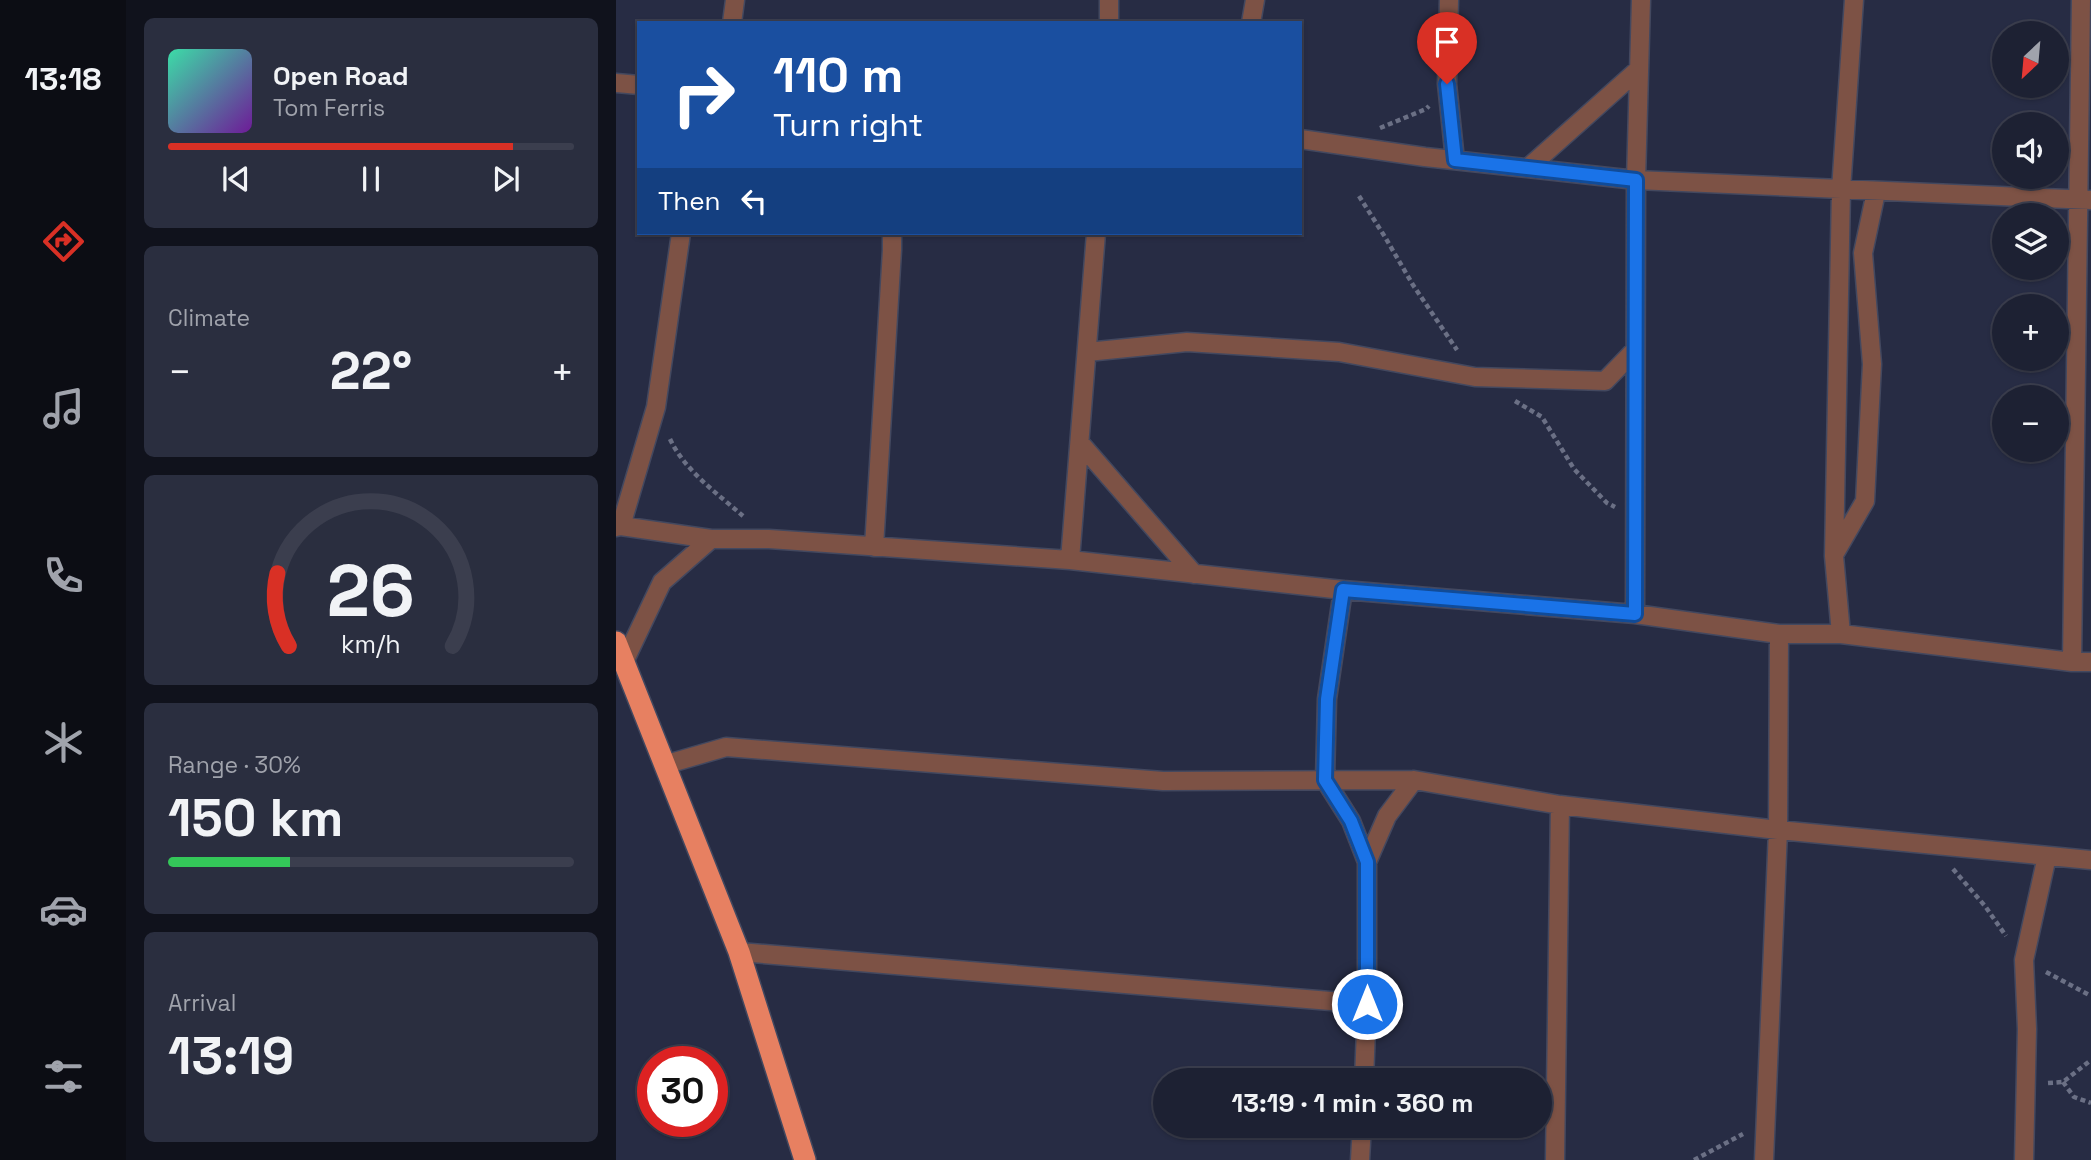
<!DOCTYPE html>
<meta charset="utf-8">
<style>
body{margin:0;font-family:"Space Grotesk",sans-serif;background:#2a2e3f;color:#f1f3f6;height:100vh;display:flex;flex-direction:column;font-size:26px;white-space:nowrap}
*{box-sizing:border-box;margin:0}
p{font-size:23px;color:#a0a3ac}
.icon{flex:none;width:38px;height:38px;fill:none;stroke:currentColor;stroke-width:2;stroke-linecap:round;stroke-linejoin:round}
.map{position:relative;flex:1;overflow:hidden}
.drawer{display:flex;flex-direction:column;gap:18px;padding:18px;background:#10121c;width:490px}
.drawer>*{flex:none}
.top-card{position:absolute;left:21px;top:21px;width:665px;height:214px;border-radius:0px;box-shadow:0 2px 5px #0004,0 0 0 2px #3b3e4e;background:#1a4fa0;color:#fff;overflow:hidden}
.needle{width:46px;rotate:206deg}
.fabs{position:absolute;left:1376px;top:21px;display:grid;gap:14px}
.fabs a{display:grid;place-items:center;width:77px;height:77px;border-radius:50%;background:#1d2133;box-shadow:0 2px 5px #0004,0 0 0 2px #3b3e4e;font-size:35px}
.speed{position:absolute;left:21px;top:1046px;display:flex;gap:14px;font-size:35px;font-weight:700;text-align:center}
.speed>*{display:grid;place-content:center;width:91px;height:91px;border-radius:50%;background:#1d2133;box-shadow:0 2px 5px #0004,0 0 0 2px #3b3e4e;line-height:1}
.speed .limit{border:10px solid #d22;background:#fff;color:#111}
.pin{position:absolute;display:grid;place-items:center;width:60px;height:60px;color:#fff;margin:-72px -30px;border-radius:50% 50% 50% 0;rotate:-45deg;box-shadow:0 0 7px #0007}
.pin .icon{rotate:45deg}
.me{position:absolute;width:77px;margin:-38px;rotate:0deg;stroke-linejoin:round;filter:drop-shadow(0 0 5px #0008)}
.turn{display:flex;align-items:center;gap:24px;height:147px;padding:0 21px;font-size:32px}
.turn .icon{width:91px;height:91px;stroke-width:2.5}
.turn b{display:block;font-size:49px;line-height:60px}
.then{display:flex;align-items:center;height:66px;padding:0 21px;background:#0003;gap:14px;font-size:26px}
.big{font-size:52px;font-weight:800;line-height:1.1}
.drawer .card{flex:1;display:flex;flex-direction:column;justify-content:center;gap:10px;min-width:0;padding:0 24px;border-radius:10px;background:#2a2e3f}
.drawer .dial{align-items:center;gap:0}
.dial svg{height:182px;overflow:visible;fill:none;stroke:#3b3e4e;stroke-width:7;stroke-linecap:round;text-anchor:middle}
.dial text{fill:#f1f3f6;stroke:none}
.song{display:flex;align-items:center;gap:21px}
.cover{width:84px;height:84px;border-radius:10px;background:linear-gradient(135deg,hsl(160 70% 55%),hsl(280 70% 35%))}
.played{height:7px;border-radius:4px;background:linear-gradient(90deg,#d93025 85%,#3b3e4e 85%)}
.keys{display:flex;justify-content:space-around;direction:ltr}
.heat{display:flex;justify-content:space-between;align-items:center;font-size:38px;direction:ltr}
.charge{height:10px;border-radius:5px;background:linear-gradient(90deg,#34c759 30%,#3b3e4e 0)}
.trip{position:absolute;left:537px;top:1068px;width:399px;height:70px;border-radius:35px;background:#1d2133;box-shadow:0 2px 5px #0004,0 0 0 2px #3b3e4e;font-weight:800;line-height:70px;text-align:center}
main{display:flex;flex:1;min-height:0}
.tabs{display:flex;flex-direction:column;width:126px;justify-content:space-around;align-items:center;background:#0c0d14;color:#a0a3ac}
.tabs .icon{width:49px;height:49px}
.tabs .on{color:#d93025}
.tabs b{font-size:32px;color:#f1f3f6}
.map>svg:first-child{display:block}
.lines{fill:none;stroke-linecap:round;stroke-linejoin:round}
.minor-casing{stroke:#43485f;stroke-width:21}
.highway-casing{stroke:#43485f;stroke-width:24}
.path{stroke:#6b7085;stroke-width:4.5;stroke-dasharray:5 3.5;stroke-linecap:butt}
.minor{stroke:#7d5245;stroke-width:18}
.highway{stroke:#e78061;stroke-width:21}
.route-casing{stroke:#114b97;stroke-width:18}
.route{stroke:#1a73e8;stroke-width:12}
</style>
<main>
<nav class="tabs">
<b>13:18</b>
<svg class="icon on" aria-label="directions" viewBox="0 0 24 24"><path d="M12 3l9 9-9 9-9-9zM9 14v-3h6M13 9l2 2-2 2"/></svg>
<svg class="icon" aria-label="music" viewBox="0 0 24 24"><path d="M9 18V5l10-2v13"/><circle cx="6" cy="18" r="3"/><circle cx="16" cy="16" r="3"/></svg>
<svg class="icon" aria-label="phone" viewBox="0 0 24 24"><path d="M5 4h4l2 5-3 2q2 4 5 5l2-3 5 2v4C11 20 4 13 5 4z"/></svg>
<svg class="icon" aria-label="climate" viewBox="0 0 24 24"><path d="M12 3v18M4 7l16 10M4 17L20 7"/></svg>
<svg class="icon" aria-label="car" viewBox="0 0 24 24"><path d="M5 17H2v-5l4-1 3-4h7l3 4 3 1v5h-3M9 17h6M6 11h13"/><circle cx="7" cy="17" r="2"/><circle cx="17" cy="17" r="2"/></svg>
<svg class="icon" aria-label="filters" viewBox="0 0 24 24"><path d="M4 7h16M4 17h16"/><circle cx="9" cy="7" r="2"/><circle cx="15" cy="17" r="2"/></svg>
</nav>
<section class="drawer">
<div class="card">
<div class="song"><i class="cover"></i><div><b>Open Road</b><p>Tom Ferris</p></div></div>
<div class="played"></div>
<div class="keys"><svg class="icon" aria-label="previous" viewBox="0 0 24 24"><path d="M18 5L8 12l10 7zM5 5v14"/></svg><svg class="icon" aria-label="pause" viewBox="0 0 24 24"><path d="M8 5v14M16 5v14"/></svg><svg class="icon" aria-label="next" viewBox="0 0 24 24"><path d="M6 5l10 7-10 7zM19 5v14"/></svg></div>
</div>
<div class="card"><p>Climate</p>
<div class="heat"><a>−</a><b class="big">22°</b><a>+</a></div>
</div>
<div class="card dial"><svg viewBox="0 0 100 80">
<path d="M14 69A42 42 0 1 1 86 69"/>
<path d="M14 69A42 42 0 0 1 9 37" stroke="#d93025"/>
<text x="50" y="56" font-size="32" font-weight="700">26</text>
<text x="50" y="72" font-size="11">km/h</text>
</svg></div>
<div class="card"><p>Range · 30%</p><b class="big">150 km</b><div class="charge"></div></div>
<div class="card"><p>Arrival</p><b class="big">13:19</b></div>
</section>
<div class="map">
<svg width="1475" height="1160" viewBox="0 0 1475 1160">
<rect width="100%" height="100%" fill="#272c44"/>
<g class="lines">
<g class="minor-casing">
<path id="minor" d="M833,0L831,84L839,160
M116,23L119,0
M493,23V0
M635,23L639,0
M0,83L23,85
M684,139L809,157L1020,180L1475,200
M912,168L1023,69
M471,352L571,342L723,352L859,377L989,381L1019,350
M464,443L578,574
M5,526L40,407L65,233
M0,527L5,526L95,539H153L454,560L727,590L1019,614L1163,634H1225L1456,662H1475
M258,547L276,250V233
M1219,553L1249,501L1256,364L1247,253L1260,192
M454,560L480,233
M727,590L711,699L709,780L735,821L751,862
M1019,614L1020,180L1025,0
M1225,634L1218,556L1225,190L1238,0
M8,662L46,582L95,539
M1456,662L1465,0
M48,765L110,747L547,781L798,780L944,805L1162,830L1475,860
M123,952L751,1004
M748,1080L751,1004V862L771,816L798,780
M744,1160L746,1125
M939,1160L944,805
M1148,1160L1162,830L1163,634
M1408,1160L1411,1029L1408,960L1431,856"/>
</g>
<g class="highway-casing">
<path id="highway" d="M0,642L123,952L189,1160"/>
</g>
<path class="path" d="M764,128L810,109L813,106
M743,196L769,237L797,285L841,350
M899,401L926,417L958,469L991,503L999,507
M54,439C69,471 102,494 127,516
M1337,869L1369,906L1390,936
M1430,972L1475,996
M1447,1082L1458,1097L1475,1103
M1432,1083L1447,1082L1475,1060
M1078,1160L1127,1134"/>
<use href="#minor" class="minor"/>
<use href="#highway" class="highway"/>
</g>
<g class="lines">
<g class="route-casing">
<path id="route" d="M751,1004V862L735,821L709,780L711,699L727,590L1019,614L1020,180L839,160L831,84"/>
</g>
<use href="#route" class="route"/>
</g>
</svg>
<div class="fabs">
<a><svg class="needle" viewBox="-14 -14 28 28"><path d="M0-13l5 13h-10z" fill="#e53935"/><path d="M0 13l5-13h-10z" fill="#a0a3ac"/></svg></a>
<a><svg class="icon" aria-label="sound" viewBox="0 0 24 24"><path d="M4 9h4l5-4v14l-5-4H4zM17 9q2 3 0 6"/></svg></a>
<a><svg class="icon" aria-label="layers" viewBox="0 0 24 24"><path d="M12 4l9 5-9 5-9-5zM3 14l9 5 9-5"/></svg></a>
<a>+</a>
<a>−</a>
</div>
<div class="speed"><div class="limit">30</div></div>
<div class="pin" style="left:831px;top:84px;background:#d93025"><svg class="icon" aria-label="arrive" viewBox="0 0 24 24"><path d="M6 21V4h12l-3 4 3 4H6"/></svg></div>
<svg class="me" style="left:751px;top:1004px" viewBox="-20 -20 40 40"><circle r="17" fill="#1a73e8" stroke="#fff" stroke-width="3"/><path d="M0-11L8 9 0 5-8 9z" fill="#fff"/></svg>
<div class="trip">13:19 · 1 min · 360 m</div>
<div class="top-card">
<div class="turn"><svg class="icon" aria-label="right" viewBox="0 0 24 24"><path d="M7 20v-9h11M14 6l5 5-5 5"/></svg><div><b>110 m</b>Turn right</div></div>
<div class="then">Then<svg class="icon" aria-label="left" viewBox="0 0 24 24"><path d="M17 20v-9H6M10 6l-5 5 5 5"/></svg></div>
</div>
</div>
</main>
